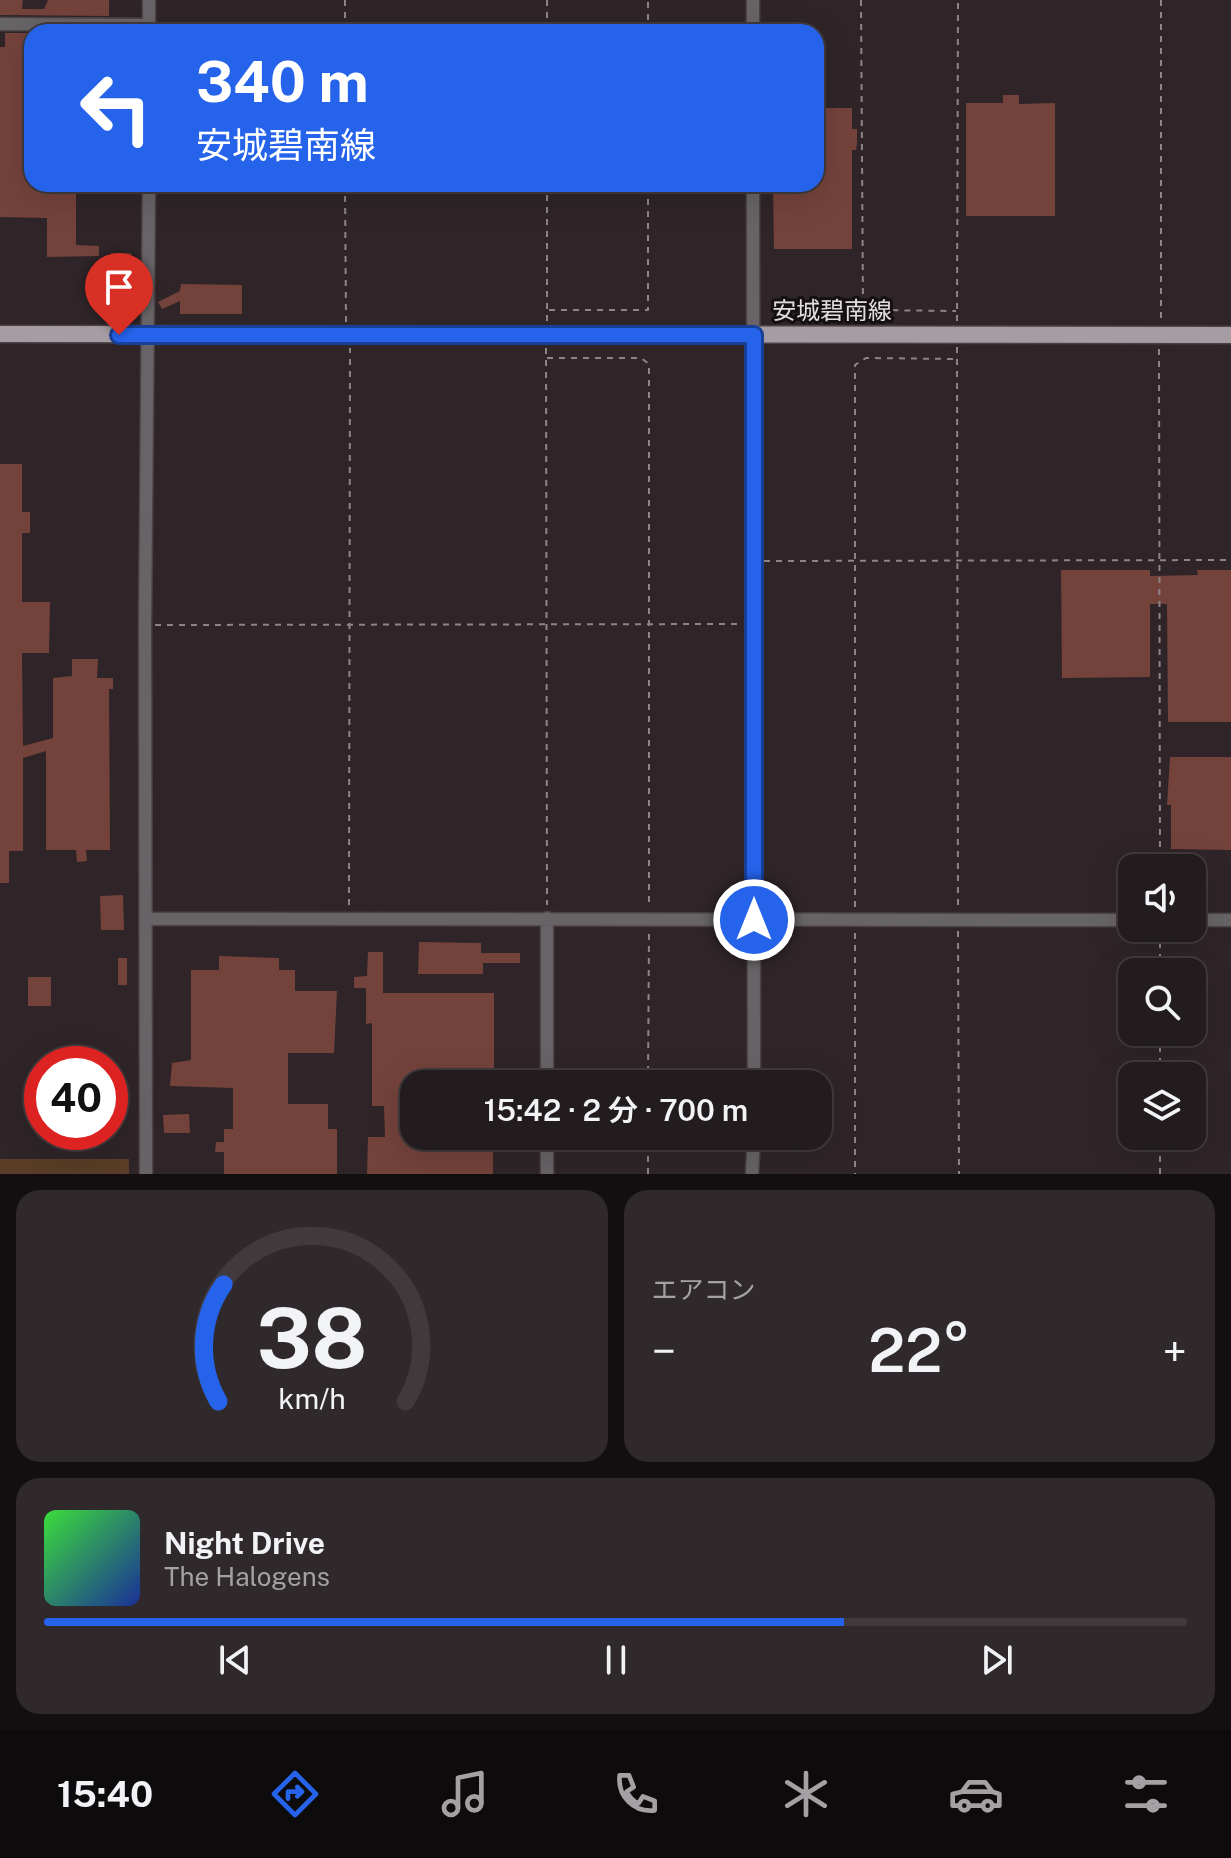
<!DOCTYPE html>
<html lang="ja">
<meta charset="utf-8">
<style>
body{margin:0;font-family:"Public Sans","Noto Sans JP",sans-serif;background:#2f292b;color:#f1f3f6;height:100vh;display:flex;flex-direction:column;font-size:30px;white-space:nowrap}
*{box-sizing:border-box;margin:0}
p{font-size:26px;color:#a3a1a4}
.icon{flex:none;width:44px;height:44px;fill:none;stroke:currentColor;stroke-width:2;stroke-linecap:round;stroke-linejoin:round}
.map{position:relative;height:1174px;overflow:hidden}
.panel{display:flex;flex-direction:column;gap:16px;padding:16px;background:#130f10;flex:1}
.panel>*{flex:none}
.banner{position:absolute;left:24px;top:24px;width:800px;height:168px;border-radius:24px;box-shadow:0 8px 32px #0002,0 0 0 2px #403a3c;background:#2563eb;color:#fff;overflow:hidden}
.tools{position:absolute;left:1118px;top:854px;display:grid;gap:16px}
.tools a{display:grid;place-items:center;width:88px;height:88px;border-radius:16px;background:#231c1e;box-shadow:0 8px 32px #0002,0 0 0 2px #403a3c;font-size:40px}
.speed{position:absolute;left:24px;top:1046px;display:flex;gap:16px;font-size:40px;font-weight:700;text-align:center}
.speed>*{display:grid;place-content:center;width:104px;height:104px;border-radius:50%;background:#231c1e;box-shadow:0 8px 32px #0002,0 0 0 2px #403a3c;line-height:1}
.speed .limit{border:12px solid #d22;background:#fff;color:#111}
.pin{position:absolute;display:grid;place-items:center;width:68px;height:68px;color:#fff;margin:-82px -34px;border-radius:50% 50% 50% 0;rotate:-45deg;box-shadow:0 0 8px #0007}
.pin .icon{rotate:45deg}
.me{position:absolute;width:88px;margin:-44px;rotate:0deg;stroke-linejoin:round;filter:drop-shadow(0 0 6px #0008)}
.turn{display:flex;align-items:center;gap:28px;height:168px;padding:0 40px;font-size:36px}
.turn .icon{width:104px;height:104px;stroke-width:2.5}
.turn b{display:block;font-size:56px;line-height:68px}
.big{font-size:60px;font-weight:600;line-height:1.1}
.panel .tile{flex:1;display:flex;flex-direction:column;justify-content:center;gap:12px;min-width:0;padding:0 28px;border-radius:24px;background:#2f292b}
.panel .dial{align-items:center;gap:0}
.dial svg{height:208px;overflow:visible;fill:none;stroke:#403a3c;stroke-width:7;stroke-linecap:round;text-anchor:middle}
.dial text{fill:#f1f3f6;stroke:none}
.song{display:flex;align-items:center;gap:24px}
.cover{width:96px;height:96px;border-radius:12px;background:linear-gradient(135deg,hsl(120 70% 55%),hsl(230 70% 35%))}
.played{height:8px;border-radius:4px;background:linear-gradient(90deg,#2563eb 70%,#403a3c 70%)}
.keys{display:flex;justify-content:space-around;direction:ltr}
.heat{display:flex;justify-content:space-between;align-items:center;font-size:44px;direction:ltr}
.panel .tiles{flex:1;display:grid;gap:16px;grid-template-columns:1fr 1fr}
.tile:last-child{grid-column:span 2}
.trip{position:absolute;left:400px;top:1070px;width:432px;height:80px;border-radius:24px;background:#231c1e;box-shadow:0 8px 32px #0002,0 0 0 2px #403a3c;font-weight:600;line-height:80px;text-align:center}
.menu{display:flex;height:128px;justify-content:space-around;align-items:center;background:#0e0b0c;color:#a3a1a4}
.menu .icon{width:56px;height:56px}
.menu .selected{color:#2563eb}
.menu b{font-size:36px;color:#f1f3f6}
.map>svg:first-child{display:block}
.green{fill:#593d26}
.building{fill:#73423b}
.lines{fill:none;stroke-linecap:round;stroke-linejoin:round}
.minor-casing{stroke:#4c4245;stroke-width:15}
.major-casing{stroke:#4c4245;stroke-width:19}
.path{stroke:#8c8486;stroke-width:2;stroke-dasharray:6 6;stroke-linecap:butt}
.minor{stroke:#676366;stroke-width:12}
.major{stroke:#a59ca4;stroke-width:16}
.route-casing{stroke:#184099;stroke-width:20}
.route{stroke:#2563eb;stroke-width:14}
.labels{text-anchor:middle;stroke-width:6;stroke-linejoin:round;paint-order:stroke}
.street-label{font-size:24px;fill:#e3dcde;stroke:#141011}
</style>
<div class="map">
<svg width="1231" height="1174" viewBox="0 0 1231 1174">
<rect width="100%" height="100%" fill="#2f2528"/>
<path class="green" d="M0,1159H129V1174H0Z"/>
<path class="building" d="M0,0H23L22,9H44L48,0H109V16L0,15Z
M5,33H32V184H52V190H76V245L99,246V256L47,257V218L0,217V47H5Z
M1003,95H1019V104L1055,103V216H966V103H1003Z
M816,108H852V129H857V143L856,150H852V249H774L773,184H816Z
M111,253H131V307L126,314L111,313Z
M181,284L242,285V314H180V301L162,309L158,302L180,291Z
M0,464H22V512H30V533H22V602H50L49,653H22L23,746L53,738V678L72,676V659H98L97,678H113V689H109L110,850H86L87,861L77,862L76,850H46V751L23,758V851H9V883H0Z
M1061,570H1150V576L1198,575L1197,570H1231V722H1168L1167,604H1150V677L1062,678Z
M1170,757H1231V850L1171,849V805H1167Z
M123,895L124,930H101L100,896Z
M419,942L481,943V953H520V963H483V974H418Z
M368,952H383V993H494V1084H414V1137H493V1174H367L368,1137H385L384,1106H372V1023L366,1024V988H354V977L367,976Z
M219,956L279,958V970H295V991H337L334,1053H288V1104H328V1129H337V1174H224V1152H215L216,1142H224V1129H233V1088L170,1086L172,1063L191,1060V970H219Z
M118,958H127V985H118Z
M28,977H51V1006H28Z
M189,1114L190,1133H164L163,1115Z"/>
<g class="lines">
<g class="minor-casing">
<path id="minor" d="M753,0V32
M0,24L149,25
M149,32V0
M753,184L754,1084
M146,919L1132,920
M1192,920H1231
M547,1084V918
M547,1136V1174
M146,1174L145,625L149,184
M752,1174L754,1136"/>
</g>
<g class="major-casing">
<path id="major" d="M0,334L1231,335"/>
</g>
<path class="path" d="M345,0V32
M547,0V32
M861,0L863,305L870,310L956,311
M1161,0V319
M648,32V0
M345,184L346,322
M549,310H648V184
M547,321V184
M957,321L958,0
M957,347L958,909
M546,348L547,905
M1159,349L1160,868
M547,358H641L649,364V905
M764,561L1231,560
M155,625L741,624
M349,905L350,348
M855,907V365L866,358L956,359
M958,931L959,1174
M855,933V1174
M1160,972V928
M1160,1076V1032
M648,1084L649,932
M648,1174V1136
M1160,1174V1136"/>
<use href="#minor" class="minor"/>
<use href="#major" class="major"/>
</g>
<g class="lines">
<g class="route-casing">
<path id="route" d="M119,335H754V920"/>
</g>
<use href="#route" class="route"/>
</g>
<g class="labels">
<g class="street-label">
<text x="832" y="319">安城碧南線</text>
</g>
</g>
</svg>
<div class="tools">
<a><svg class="icon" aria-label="sound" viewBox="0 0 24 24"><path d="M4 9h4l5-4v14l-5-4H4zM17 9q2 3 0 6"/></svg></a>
<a><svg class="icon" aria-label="search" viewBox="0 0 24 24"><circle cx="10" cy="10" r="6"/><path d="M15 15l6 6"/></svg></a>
<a><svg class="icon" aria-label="layers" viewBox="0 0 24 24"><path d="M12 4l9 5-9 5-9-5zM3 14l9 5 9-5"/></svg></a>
</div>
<div class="speed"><div class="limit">40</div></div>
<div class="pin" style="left:119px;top:335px;background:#d93025"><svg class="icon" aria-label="arrive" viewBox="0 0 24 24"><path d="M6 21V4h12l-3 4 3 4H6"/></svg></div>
<svg class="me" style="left:754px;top:920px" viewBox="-20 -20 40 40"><circle r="17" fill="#2563eb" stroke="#fff" stroke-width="3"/><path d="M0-11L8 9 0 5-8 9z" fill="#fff"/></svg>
<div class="trip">15:42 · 2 分 · 700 m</div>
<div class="banner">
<div class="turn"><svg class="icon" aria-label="left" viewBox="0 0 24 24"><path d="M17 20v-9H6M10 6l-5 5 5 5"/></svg><div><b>340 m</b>安城碧南線</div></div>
</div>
</div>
<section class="panel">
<div class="tiles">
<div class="tile dial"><svg viewBox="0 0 100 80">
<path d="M14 69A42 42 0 1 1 86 69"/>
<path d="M14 69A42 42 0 0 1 16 24" stroke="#2563eb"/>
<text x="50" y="56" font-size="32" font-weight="700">38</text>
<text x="50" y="72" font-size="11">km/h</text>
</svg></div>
<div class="tile"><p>エアコン</p>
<div class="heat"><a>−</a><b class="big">22°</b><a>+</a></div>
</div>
<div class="tile">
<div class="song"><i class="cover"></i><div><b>Night Drive</b><p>The Halogens</p></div></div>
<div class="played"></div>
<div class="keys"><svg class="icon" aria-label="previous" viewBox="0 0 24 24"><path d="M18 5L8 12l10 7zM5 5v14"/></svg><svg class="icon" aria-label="pause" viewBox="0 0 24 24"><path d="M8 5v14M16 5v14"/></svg><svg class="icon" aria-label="next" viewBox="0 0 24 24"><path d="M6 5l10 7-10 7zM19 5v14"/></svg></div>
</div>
</div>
</section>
<nav class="menu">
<b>15:40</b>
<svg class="icon selected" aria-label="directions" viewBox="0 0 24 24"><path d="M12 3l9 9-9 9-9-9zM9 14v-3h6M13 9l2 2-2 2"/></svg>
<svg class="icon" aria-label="music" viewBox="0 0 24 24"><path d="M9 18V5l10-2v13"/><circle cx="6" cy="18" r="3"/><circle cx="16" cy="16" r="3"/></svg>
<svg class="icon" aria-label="phone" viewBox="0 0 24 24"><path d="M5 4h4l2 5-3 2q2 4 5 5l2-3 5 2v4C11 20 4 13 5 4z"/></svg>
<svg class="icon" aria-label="climate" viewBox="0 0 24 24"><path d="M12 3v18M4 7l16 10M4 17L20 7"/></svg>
<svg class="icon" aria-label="car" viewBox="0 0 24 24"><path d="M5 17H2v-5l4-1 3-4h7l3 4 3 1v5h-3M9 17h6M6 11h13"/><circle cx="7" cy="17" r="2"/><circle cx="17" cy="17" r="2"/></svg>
<svg class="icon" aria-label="filters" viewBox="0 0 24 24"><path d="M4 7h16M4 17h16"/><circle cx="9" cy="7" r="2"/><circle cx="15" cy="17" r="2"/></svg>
</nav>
